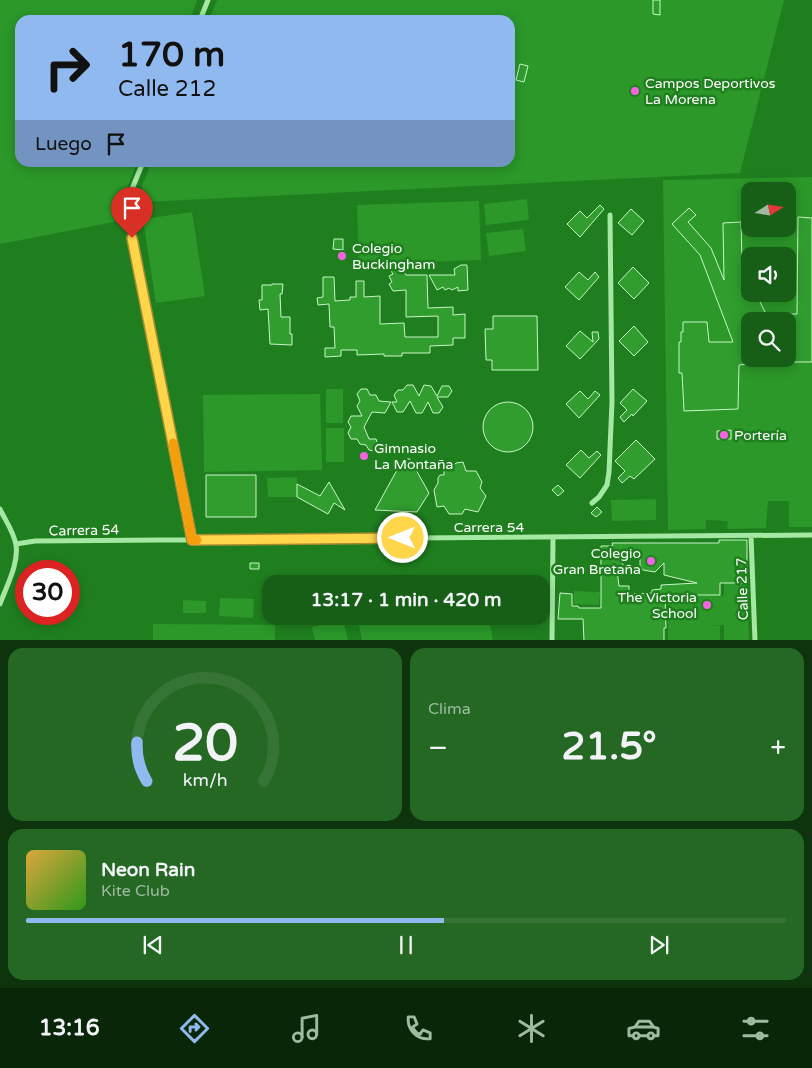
<!DOCTYPE html>
<html lang="es">
<meta charset="utf-8">
<style>
body{margin:0;font-family:"Varela Round",sans-serif;background:#246824;color:#f1f3f6;height:100vh;display:flex;flex-direction:column;font-size:19px;white-space:nowrap}
*{box-sizing:border-box;margin:0}
p{font-size:16px;color:#9ebba1}
.icon{flex:none;width:28px;height:28px;fill:none;stroke:currentColor;stroke-width:2;stroke-linecap:round;stroke-linejoin:round}
.map{position:relative;height:640px;overflow:hidden}
.panel{display:flex;flex-direction:column;gap:8px;padding:8px;background:#0d340d;flex:1}
.panel>*{flex:none}
.top-card{position:absolute;left:15px;top:15px;width:500px;height:152px;border-radius:15px;box-shadow:0 2px 12px #0003;background:#90b9f0;color:#111;overflow:hidden}
.needle{width:32px;rotate:78deg}
.controls{position:absolute;left:741px;top:182px;display:grid;gap:10px}
.controls a{display:grid;place-items:center;width:55px;height:55px;border-radius:10px;background:#175f17;box-shadow:0 2px 12px #0003;font-size:25px}
.speed{position:absolute;left:15px;top:560px;display:flex;gap:10px;font-size:25px;font-weight:700;text-align:center}
.speed>*{display:grid;place-content:center;width:65px;height:65px;border-radius:50%;background:#175f17;box-shadow:0 2px 12px #0003;line-height:1}
.speed .limit{border:8px solid #d22;background:#fff;color:#111}
.pin{position:absolute;display:grid;place-items:center;width:42px;height:42px;color:#fff;margin:-51px -21px;border-radius:50% 50% 50% 0;rotate:-45deg;box-shadow:0 0 5px #0007}
.pin .icon{rotate:45deg}
.me{position:absolute;width:55px;margin:-28px;rotate:270deg;stroke-linejoin:round;filter:drop-shadow(0 0 4px #0008)}
.turn{display:flex;align-items:center;gap:18px;height:105px;padding:0 20px;font-size:22px}
.turn .icon{width:65px;height:65px;stroke-width:2.5}
.turn b{display:block;font-size:35px;line-height:42px}
.then{display:flex;align-items:center;height:48px;padding:0 20px;background:#0003;gap:10px;font-size:19px}
.big{font-size:38px;font-weight:800;line-height:1.1}
.panel .card{flex:1;display:flex;flex-direction:column;justify-content:center;gap:8px;min-width:0;padding:0 18px;border-radius:15px;background:#246824}
.panel .dial{align-items:center;gap:0}
.dial svg{height:130px;overflow:visible;fill:none;stroke:#367436;stroke-width:7;stroke-linecap:round;text-anchor:middle}
.dial text{fill:#f1f3f6;stroke:none}
.song{display:flex;align-items:center;gap:15px}
.cover{width:60px;height:60px;border-radius:8px;background:linear-gradient(135deg,hsl(40 70% 55%),hsl(110 70% 35%))}
.played{height:5px;border-radius:2px;background:linear-gradient(90deg,#90b9f0 55%,#367436 55%)}
.keys{display:flex;justify-content:space-around;direction:ltr}
.heat{display:flex;justify-content:space-between;align-items:center;font-size:28px;direction:ltr}
.panel .tiles{flex:1;display:grid;gap:8px;grid-template-columns:1fr 1fr}
.card:last-child{grid-column:span 2}
.trip{position:absolute;left:262px;top:575px;width:288px;height:50px;border-radius:15px;background:#175f17;box-shadow:0 2px 12px #0003;font-weight:800;line-height:50px;text-align:center}
.dock{display:flex;height:80px;justify-content:space-around;align-items:center;background:#092609;color:#9ebba1}
.dock .icon{width:35px;height:35px}
.dock .on{color:#90b9f0}
.dock b{font-size:22px;color:#f1f3f6}
.map>svg:first-child{display:block}
.green{fill:#2b9829;fill-rule:evenodd}
.building{fill:#309d2e;stroke:#c8f6c7;fill-rule:evenodd}
.lines{fill:none;stroke-linecap:round;stroke-linejoin:round}
.street{stroke:#a5e8a3;stroke-width:5}
.route-casing{stroke:#a68a30;stroke-width:12}
.route{stroke:#ffd54a;stroke-width:9}
.slow{stroke:#f59e0b;stroke-width:9}
.poi-dot{fill:#f663e1;stroke:#1f7f1f;stroke-width:2}
.labels{text-anchor:middle;stroke-width:5;stroke-linejoin:round;paint-order:stroke}
.poi-label{font-size:14px;fill:#fff;stroke:#1f7f1f;text-anchor:start}
.street-label{font-size:14px;fill:#fff;stroke:#1f7f1f}
</style>
<div class="map">
<svg width="812" height="641" viewBox="0 0 812 641">
<rect width="100%" height="100%" fill="#1f7f1f"/>
<path class="green" d="M0,0H197L190,20H20V162L137,163L114,222L0,244Z
M217,0H784L740,173L144,202L142,186L151,163L510,162V20H209Z
M812,177V527H789V501H768L766,528L727,529L728,521L708,520H706V529L668,530L663,180ZM750,191H788V229H750ZM750,256H788V294H750ZM750,321H788V359H750Z
M527,199L529,220L486,225L484,204Z
M479,201L481,260L359,264L357,205Z
M192,212L205,296L156,303L143,219Z
M523,229L526,251L489,256L486,233Z
M326,389H343V423H326Z
M320,394L322,470L204,472L203,395Z
M326,428H344V462H326Z
M297,477V497H268L267,478Z
M656,499V520L612,521L611,500Z
M724,583H747L749,640H724V625L706,626H720V640H668V597L720,595L724,596Z
M574,591L600,592L599,605L573,604Z
M220,598L254,599L253,618L219,616Z
M183,600L206,601V613H183Z
M357,616H488L493,640H362Z
M343,620L348,640H315L312,627Z
M153,624L275,625V640H153Z"/>
<path class="building" d="M653,0H660V15L653,14Z
M520,64L528,66L524,82L516,80Z
M600,205L604,209L580,237L567,224L580,211L587,218Z
M689,208L696,215L688,222L711,248L724,280L723,223L741,222L742,262L750,280V294H756L766,314H797L798,217L812,218V362H788V321H750V364L739,365L738,409L684,411L682,373H679V342H681V332H683V322H707L709,342H733L700,255L672,224Z
M631,209L644,221L632,235L618,223Z
M334,239H343V250L333,249Z
M399,262L406,275H427L428,308L453,307V315L465,314V338H453V345L430,346V353H402V356H384V354L357,355V350H341V356L325,357V348H335L334,327H330L329,304L318,305L317,298L323,297V277H334L335,301L350,300V297H356V281H364V297L380,296V324L404,323L405,337H438V316L406,317V290L393,291L389,284L392,282L389,276L393,274L389,268Z
M461,265H467L468,290L458,291V287L452,290L449,288L445,290L443,287L437,290L429,275H455L454,269Z
M633,267L649,283L634,299L618,283Z
M579,272L588,280L595,272L599,277L579,300L565,287Z
M272,284H283L282,294H280L281,317H290V334H292V345L270,344L268,309L260,310L259,300H262V285H272Z
M493,316H537L538,370H492V360H486L485,329H493Z
M634,326L648,342L634,356L619,341Z
M580,331L593,342L592,332H598L599,339L580,359L566,346Z
M407,385H413L419,396L424,385L431,386L437,396L442,386H449L452,391L448,397H437L443,407L439,413H433L428,402L422,413H416L410,401L403,412H397L392,402H397L394,395L398,390H403Z
M361,389H367L370,395H376L379,401L391,402L385,413L372,412L364,427L369,439H376L378,445L375,451L369,450L366,445L360,444L357,439H351L348,433L351,427L348,422L351,416H362L357,406L360,401L357,394Z
M633,389L647,401L633,416L632,414L624,422L620,417L627,410L620,403Z
M580,391L588,399L595,391L600,395L579,418L566,404Z
M483 427a25 25 0 1 1 50 0a25 25 0 1 1-50 0Z
M731,430V439H717V431Z
M636,440L655,459L634,479L630,476L622,483L618,478L625,471L615,461Z
M581,450L589,458L597,451L601,455L580,478L566,465Z
M403,459H410L429,493L417,512L375,510Z
M463,462L466,471H476L482,482L480,488L486,496L478,512L465,509L462,514H449L444,506L437,507L434,490L438,483V478L440,475H444V470L451,468L456,463Z
M206,475H256V517H206Z
M329,482L345,510L334,503L328,514L297,497V484L320,496Z
M558,485L564,491L558,496L552,490Z
M597,507L602,512L596,517L591,513Z
M719,540H747V583H720V595H665L666,628H664V641H584L583,619H558L560,593L572,594V606H578L579,608H601V546H613L612,543H719ZM622,553H640V565L643,570L655,572L664,563V575L697,583L661,585V589L652,590V593L629,594V586H619L617,570L623,568Z
M250,563H259V569H250Z"/>
<g class="lines">
<path class="street" d="M200,20L208,0
M143,162L130,194V218L135,257L192,540
M592,503L599,497L607,485L609,472L612,402L610,215
M0,509C5,520 14,532 16,545C19,564 6,587 0,604
M751,536L755,641
M16,544L35,541L812,535
M552,641L553,537"/>
</g>
<g class="lines">
<g class="route-casing">
<path id="route" d="M132,238L192,540L403,538"/>
</g>
<use href="#route" class="route"/>
<path class="slow" d="M173,443L192,540H197"/>
</g>
<g class="poi-dot">
<circle cx="635" cy="91" r="5"/>
<circle cx="342" cy="256" r="5"/>
<circle cx="724" cy="435" r="5"/>
<circle cx="364" cy="456" r="5"/>
<circle cx="651" cy="561" r="5"/>
<circle cx="707" cy="605" r="5"/>
</g>
<g class="labels">
<g class="poi-label">
<text x="645" y="88">Campos Deportivos<tspan x="645" dy="16">La Morena</tspan></text>
<text x="352" y="253">Colegio<tspan x="352" dy="16">Buckingham</tspan></text>
<text x="734" y="440">Portería</text>
<text x="374" y="453">Gimnasio<tspan x="374" dy="16">La Montaña</tspan></text>
<text x="641" y="558" text-anchor="end">Colegio<tspan x="641" dy="16">Gran Bretaña</tspan></text>
<text x="697" y="602" text-anchor="end">The Victoria<tspan x="697" dy="16">School</tspan></text>
</g>
<g class="street-label">
<text x="489" y="532">Carrera 54</text>
<text transform="translate(84 530) rotate(-1)" y="5">Carrera 54</text>
<text transform="translate(742 589) rotate(-92)" y="5">Calle 217</text>
</g>
</g>
</svg>
<div class="controls">
<a><svg class="needle" viewBox="-14 -14 28 28"><path d="M0-13l5 13h-10z" fill="#e53935"/><path d="M0 13l5-13h-10z" fill="#9ebba1"/></svg></a>
<a><svg class="icon" aria-label="sound" viewBox="0 0 24 24"><path d="M4 9h4l5-4v14l-5-4H4zM17 9q2 3 0 6"/></svg></a>
<a><svg class="icon" aria-label="search" viewBox="0 0 24 24"><circle cx="10" cy="10" r="6"/><path d="M15 15l6 6"/></svg></a>
</div>
<div class="speed"><div class="limit">30</div></div>
<div class="pin" style="left:132px;top:238px;background:#d93025"><svg class="icon" aria-label="arrive" viewBox="0 0 24 24"><path d="M6 21V4h12l-3 4 3 4H6"/></svg></div>
<svg class="me" style="left:403px;top:538px" viewBox="-20 -20 40 40"><circle r="17" fill="#ffd54a" stroke="#fff" stroke-width="3"/><path d="M0-11L8 9 0 5-8 9z" fill="#fff"/></svg>
<div class="trip">13:17 · 1 min · 420 m</div>
<div class="top-card">
<div class="turn"><svg class="icon" aria-label="right" viewBox="0 0 24 24"><path d="M7 20v-9h11M14 6l5 5-5 5"/></svg><div><b>170 m</b>Calle 212</div></div>
<div class="then">Luego<svg class="icon" aria-label="arrive" viewBox="0 0 24 24"><path d="M6 21V4h12l-3 4 3 4H6"/></svg></div>
</div>
</div>
<section class="panel">
<div class="tiles">
<div class="card dial"><svg viewBox="0 0 100 80">
<path d="M14 69A42 42 0 1 1 86 69"/>
<path d="M14 69A42 42 0 0 1 8 45" stroke="#90b9f0"/>
<text x="50" y="56" font-size="32" font-weight="700">20</text>
<text x="50" y="72" font-size="11">km/h</text>
</svg></div>
<div class="card"><p>Clima</p>
<div class="heat"><a>−</a><b class="big">21.5°</b><a>+</a></div>
</div>
<div class="card">
<div class="song"><i class="cover"></i><div><b>Neon Rain</b><p>Kite Club</p></div></div>
<div class="played"></div>
<div class="keys"><svg class="icon" aria-label="previous" viewBox="0 0 24 24"><path d="M18 5L8 12l10 7zM5 5v14"/></svg><svg class="icon" aria-label="pause" viewBox="0 0 24 24"><path d="M8 5v14M16 5v14"/></svg><svg class="icon" aria-label="next" viewBox="0 0 24 24"><path d="M6 5l10 7-10 7zM19 5v14"/></svg></div>
</div>
</div>
</section>
<nav class="dock">
<b>13:16</b>
<svg class="icon on" aria-label="directions" viewBox="0 0 24 24"><path d="M12 3l9 9-9 9-9-9zM9 14v-3h6M13 9l2 2-2 2"/></svg>
<svg class="icon" aria-label="music" viewBox="0 0 24 24"><path d="M9 18V5l10-2v13"/><circle cx="6" cy="18" r="3"/><circle cx="16" cy="16" r="3"/></svg>
<svg class="icon" aria-label="phone" viewBox="0 0 24 24"><path d="M5 4h4l2 5-3 2q2 4 5 5l2-3 5 2v4C11 20 4 13 5 4z"/></svg>
<svg class="icon" aria-label="climate" viewBox="0 0 24 24"><path d="M12 3v18M4 7l16 10M4 17L20 7"/></svg>
<svg class="icon" aria-label="car" viewBox="0 0 24 24"><path d="M5 17H2v-5l4-1 3-4h7l3 4 3 1v5h-3M9 17h6M6 11h13"/><circle cx="7" cy="17" r="2"/><circle cx="17" cy="17" r="2"/></svg>
<svg class="icon" aria-label="filters" viewBox="0 0 24 24"><path d="M4 7h16M4 17h16"/><circle cx="9" cy="7" r="2"/><circle cx="15" cy="17" r="2"/></svg>
</nav>
